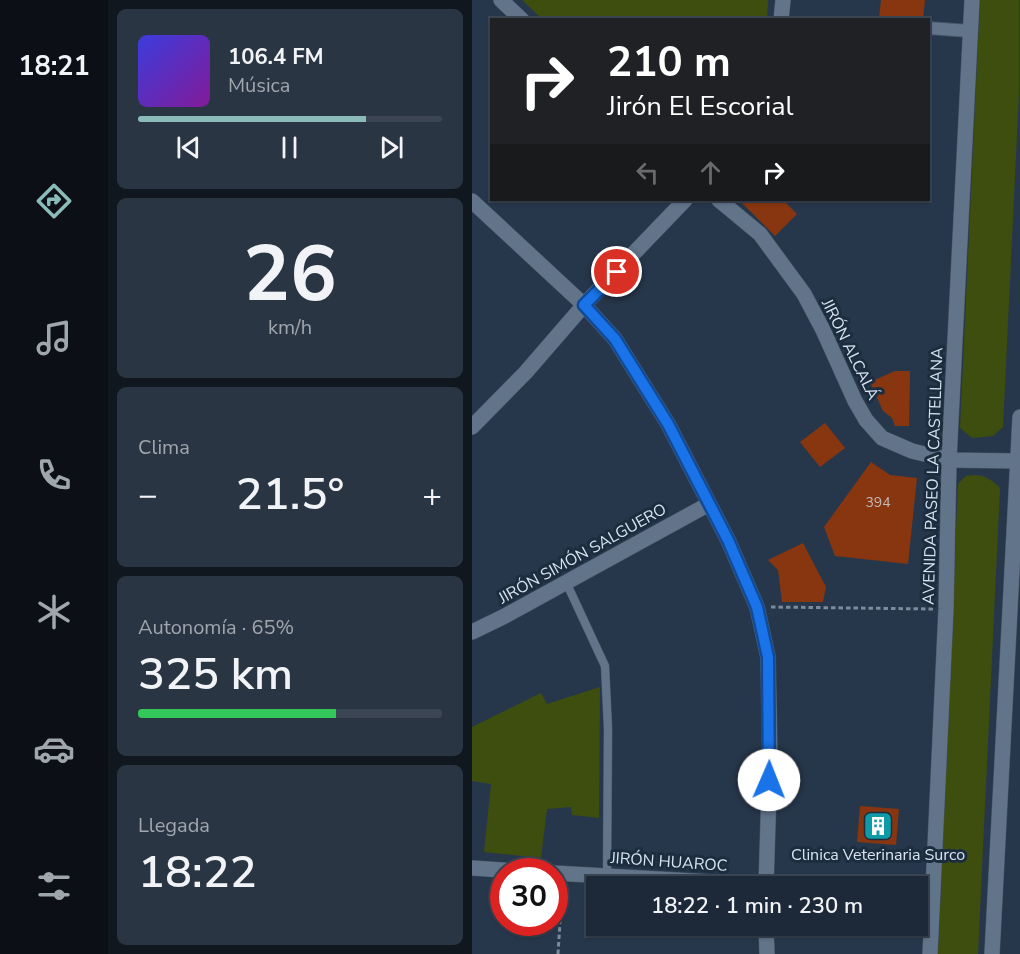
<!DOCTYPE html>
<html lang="es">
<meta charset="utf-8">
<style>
body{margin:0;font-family:"Nunito Sans",sans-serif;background:#2a3543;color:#f1f3f6;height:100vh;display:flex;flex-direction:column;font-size:22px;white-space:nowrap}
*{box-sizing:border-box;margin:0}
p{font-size:20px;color:#a0a6ae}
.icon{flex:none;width:33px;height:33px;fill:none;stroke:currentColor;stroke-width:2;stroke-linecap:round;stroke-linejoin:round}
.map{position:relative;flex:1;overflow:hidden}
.drawer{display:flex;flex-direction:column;gap:9px;padding:9px;background:#10171f;width:364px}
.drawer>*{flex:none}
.top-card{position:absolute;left:18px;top:18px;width:440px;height:183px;border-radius:0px;box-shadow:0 2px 4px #0004,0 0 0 2px #3b4553;background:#202124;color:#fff;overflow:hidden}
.speed{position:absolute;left:18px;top:858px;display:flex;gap:12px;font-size:30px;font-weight:700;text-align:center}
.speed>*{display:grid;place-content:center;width:78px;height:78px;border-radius:50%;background:#1d2938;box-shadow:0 2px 4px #0004,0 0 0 2px #3b4553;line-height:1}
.speed .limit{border:9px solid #d22;background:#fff;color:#111}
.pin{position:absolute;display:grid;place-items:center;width:51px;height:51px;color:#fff;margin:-26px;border:3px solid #fff;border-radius:50%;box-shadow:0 2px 6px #0007}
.me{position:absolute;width:66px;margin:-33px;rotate:1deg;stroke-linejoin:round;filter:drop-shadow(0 0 4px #0008)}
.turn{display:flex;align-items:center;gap:21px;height:126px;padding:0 18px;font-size:27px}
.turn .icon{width:78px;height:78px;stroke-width:2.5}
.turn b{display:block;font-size:42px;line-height:51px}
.lanes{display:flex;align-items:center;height:57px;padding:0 18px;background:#0003;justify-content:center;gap:30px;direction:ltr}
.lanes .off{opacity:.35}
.big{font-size:45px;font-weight:600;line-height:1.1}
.drawer .tile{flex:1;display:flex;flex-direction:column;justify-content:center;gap:9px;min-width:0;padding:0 21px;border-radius:9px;background:#2a3543}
.drawer .dial{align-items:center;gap:0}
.dial b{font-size:78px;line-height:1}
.song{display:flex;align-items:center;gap:18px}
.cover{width:72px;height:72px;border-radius:9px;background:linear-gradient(135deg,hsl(240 70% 55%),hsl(290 70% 35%))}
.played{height:6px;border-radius:3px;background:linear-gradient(90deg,#8bbbb9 75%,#3b4553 75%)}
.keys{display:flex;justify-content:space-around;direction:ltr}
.heat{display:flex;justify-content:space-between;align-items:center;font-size:33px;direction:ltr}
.charge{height:9px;border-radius:4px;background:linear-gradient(90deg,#34c759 65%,#3b4553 0)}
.trip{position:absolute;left:114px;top:876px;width:342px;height:60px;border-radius:0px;background:#1d2938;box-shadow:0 2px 4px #0004,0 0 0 2px #3b4553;font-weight:600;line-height:60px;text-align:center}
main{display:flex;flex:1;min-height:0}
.dock{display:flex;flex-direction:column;width:108px;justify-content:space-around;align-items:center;background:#0c1016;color:#a0a6ae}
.dock .icon{width:42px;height:42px}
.dock .selected{color:#8bbbb9}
.dock b{font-size:27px;color:#f1f3f6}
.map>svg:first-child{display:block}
.green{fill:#3e4e0e}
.building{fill:#87360f}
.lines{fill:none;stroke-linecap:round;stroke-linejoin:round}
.service-casing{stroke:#475566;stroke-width:9}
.pedestrian-casing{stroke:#475566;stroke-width:14}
.minor-casing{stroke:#475566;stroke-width:16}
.secondary-casing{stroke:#475566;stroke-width:16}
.path{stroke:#7c8a9b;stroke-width:3;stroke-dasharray:4.5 3;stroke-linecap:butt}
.service{stroke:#61748a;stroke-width:8}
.pedestrian{stroke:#61748a;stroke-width:12}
.minor{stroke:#61748a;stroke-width:15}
.secondary{stroke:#61748a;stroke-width:15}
.route-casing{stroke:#114b97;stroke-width:15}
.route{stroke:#1a73e8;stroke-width:10}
.labels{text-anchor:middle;stroke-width:6;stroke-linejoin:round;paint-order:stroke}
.number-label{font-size:14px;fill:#c4b8b8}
.street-label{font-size:16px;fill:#d8e3f0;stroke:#1d2d40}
.poi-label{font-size:16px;fill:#d8e3f0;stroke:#1d2d40}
</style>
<main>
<nav class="dock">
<b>18:21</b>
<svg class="icon selected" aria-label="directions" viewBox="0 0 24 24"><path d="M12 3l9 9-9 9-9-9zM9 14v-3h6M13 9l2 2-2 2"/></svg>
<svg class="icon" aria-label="music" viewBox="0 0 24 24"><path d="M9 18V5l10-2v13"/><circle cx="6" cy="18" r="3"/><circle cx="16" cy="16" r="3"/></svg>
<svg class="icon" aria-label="phone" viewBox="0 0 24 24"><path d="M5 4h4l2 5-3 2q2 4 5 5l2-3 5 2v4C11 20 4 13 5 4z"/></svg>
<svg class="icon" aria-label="climate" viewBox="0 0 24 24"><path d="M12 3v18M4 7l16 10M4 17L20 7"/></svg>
<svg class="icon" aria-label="car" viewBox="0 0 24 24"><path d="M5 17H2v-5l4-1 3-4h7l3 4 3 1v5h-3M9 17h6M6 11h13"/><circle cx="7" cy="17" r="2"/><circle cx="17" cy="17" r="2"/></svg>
<svg class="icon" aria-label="filters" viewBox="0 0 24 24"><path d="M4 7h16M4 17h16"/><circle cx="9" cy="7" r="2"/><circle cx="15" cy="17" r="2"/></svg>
</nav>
<section class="drawer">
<div class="tile">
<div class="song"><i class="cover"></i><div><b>106.4 FM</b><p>Música</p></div></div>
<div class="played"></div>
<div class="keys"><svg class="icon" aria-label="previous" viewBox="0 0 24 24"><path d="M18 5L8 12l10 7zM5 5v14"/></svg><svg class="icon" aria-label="pause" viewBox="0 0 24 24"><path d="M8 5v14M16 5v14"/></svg><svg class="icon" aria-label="next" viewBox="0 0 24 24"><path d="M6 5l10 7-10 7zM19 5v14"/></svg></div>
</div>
<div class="tile dial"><b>26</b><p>km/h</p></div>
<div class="tile"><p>Clima</p>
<div class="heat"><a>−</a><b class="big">21.5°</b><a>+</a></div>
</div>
<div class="tile"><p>Autonomía · 65%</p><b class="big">325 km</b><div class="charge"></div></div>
<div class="tile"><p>Llegada</p><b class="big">18:22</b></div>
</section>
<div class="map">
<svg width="548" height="954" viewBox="0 0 548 954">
<rect width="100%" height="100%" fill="#27374b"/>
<path class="green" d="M50,0H296L295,19L71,20Z
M508,0H547V93L531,427L521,436L500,438L488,428Z
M501,475C513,475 519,479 528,488L506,954H466L486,484L494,476Z
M128,687L127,818L100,815L99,807L75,809L69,858L12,852L19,784L0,781V727L69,693L75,704Z"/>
<path class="building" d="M409,0H453L451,20L407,18Z
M267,200H311L325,214L303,236Z
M423,371H438L437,426H423L420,418L411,411L398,382Z
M353,423L373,448L348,467L328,442Z
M399,462L418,475L445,478L436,564L363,556L352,527Z
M331,543L354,587L351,602H310L306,570L296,560Z
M388,806L427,809L424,845L385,842Z"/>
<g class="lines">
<g class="service-casing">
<path id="service" d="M94,582L133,666L136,729L135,875"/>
</g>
<g class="pedestrian-casing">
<path id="pedestrian" d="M456,28L498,31"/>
</g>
<g class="minor-casing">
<path id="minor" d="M29,0L50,20
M309,20L311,0
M247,200L288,234L332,294L351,330L383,401L394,420L410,438L440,451L477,460L548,461
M0,201L112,305L143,339L196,424L256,540L285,607L296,657L298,759L294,886
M0,427L54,372L112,305L213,200
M0,632L31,617L237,504
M0,868L63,872
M82,873L309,886
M446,896L460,897
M294,926L295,954"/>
</g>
<g class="secondary-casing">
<path id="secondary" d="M458,954L474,609L477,460L500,0
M520,954L548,417"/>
</g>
<path class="path" d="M299,607L461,609
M86,954L90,890"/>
<use href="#service" class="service"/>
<use href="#pedestrian" class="pedestrian"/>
<use href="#minor" class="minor"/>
<use href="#secondary" class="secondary"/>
</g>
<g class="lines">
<g class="route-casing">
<path id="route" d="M145,272L112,305L143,339L196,424L256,540L285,607L296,657L297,780"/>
</g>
<use href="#route" class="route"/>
</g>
<defs>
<g id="building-square" transform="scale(1.5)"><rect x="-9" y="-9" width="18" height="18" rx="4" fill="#0f9aa8" stroke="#1d2d40"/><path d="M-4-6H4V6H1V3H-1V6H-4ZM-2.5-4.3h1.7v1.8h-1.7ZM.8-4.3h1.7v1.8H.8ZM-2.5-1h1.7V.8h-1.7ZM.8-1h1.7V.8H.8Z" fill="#fff"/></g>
</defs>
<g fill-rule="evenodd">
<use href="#building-square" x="406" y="826"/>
</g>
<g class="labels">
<g class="number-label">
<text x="406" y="507">394</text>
</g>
<g class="street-label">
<text transform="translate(379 349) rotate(64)" y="6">JIRÓN ALCALÁ</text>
<text transform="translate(460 476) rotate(-88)" y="6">AVENIDA PASEO LA CASTELLANA</text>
<text transform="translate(110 553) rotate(-29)" y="6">JIRÓN SIMÓN SALGUERO</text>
<text transform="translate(197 861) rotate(4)" y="6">JIRÓN HUAROC</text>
</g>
<g class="poi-label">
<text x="406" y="860">Clinica Veterinaria Surco</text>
</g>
</g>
</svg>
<div class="speed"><div class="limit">30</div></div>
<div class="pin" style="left:145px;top:272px;background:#d93025"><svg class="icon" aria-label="arrive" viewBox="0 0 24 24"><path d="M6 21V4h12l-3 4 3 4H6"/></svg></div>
<svg class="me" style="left:297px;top:780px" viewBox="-20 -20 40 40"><circle r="19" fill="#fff"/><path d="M0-13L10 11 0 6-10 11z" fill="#1a73e8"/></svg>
<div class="trip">18:22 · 1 min · 230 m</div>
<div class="top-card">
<div class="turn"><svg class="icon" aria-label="right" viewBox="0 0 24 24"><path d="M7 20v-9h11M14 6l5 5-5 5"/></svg><div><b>210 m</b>Jirón El Escorial</div></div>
<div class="lanes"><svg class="icon off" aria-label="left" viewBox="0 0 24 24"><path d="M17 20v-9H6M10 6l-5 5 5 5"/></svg><svg class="icon off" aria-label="ahead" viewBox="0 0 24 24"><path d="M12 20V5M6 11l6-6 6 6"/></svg><svg class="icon" aria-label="right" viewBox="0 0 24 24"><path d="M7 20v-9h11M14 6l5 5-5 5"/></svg></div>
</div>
</div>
</main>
